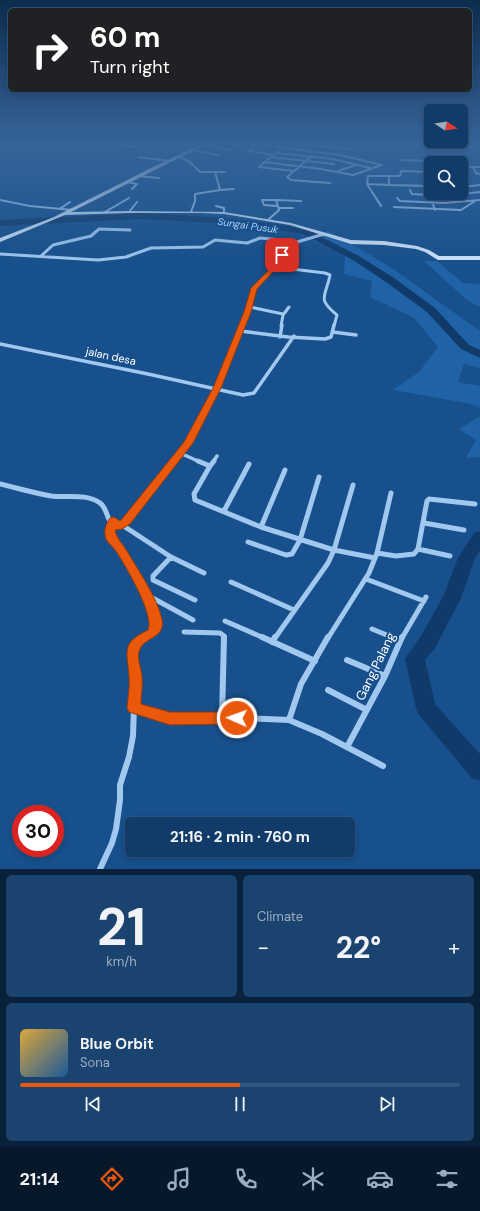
<!DOCTYPE html>
<meta charset="utf-8">
<style>
body{margin:0;font-family:"DM Sans",sans-serif;background:#1a436f;color:#f1f3f6;height:100vh;display:flex;flex-direction:column;font-size:15px;white-space:nowrap}
*{box-sizing:border-box;margin:0}
p{font-size:13px;color:#9cadc0}
.icon{flex:none;width:22px;height:22px;fill:none;stroke:currentColor;stroke-width:2;stroke-linecap:round;stroke-linejoin:round}
.map{position:relative;height:869px;overflow:hidden}
.sheet{display:flex;flex-direction:column;gap:6px;padding:6px;background:#09213a;flex:1}
.sheet>*{flex:none}
.top-card{position:absolute;left:8px;top:8px;width:464px;height:84px;border-radius:6px;box-shadow:0 2px 6px #0003,0 0 0 1px #30567d;background:#202124;color:#fff;overflow:hidden}
.needle{width:26px;rotate:102deg}
.controls{position:absolute;left:424px;top:104px;display:grid;gap:8px}
.controls a{display:grid;place-items:center;width:44px;height:44px;border-radius:6px;background:#113c69;box-shadow:0 2px 6px #0003,0 0 0 1px #30567d;font-size:20px}
.speed{position:absolute;left:12px;top:805px;display:flex;gap:8px;font-size:20px;font-weight:700;text-align:center}
.speed>*{display:grid;place-content:center;width:52px;height:52px;border-radius:50%;background:#113c69;box-shadow:0 2px 6px #0003,0 0 0 1px #30567d;line-height:1}
.speed .limit{border:6px solid #d22;background:#fff;color:#111}
.pin{position:absolute;display:grid;place-items:center;width:34px;height:34px;color:#fff;margin:-17px;border-radius:8px;box-shadow:0 2px 6px #0006}
.me{position:absolute;width:44px;margin:-22px;rotate:272deg;stroke-linejoin:round;filter:drop-shadow(0 0 3px #0008)}
.turn{display:flex;align-items:center;gap:14px;height:84px;padding:0 16px;font-size:18px}
.turn .icon{width:52px;height:52px;stroke-width:2.5}
.turn b{display:block;font-size:28px;line-height:34px}
.big{font-size:30px;font-weight:700;line-height:1.1}
.sheet .widget{flex:1;display:flex;flex-direction:column;justify-content:center;gap:6px;min-width:0;padding:0 14px;border-radius:6px;background:#1a436f}
.sheet .dial{align-items:center;gap:0}
.dial b{font-size:52px;line-height:1}
.song{display:flex;align-items:center;gap:12px}
.cover{width:48px;height:48px;border-radius:6px;background:linear-gradient(135deg,hsl(40 70% 55%),hsl(210 70% 35%))}
.played{height:4px;border-radius:2px;background:linear-gradient(90deg,#ea580c 50%,#30567d 50%)}
.keys{display:flex;justify-content:space-around;direction:ltr}
.heat{display:flex;justify-content:space-between;align-items:center;font-size:22px;direction:ltr}
.sheet .tiles{flex:1;display:grid;gap:6px;grid-template-columns:1fr 1fr}
.widget:last-child{grid-column:span 2}
.trip{position:absolute;left:125px;top:817px;width:230px;height:40px;border-radius:6px;background:#113c69;box-shadow:0 2px 6px #0003,0 0 0 1px #30567d;font-weight:700;line-height:40px;text-align:center}
.menu{display:flex;height:64px;justify-content:space-around;align-items:center;background:#07182a;color:#9cadc0}
.menu .icon{width:28px;height:28px}
.menu .on{color:#ea580c}
.menu b{font-size:18px;color:#f1f3f6}
.map>svg:first-child{display:block}
.green{fill:#1f62a6}
.lines{fill:none;stroke-linecap:round;stroke-linejoin:round}
.river{fill:#0f3a6a;fill-rule:evenodd}
.street-far4{stroke:#a1c8ef;stroke-width:2}
.street-far3{stroke:#a1c8ef;stroke-width:3}
.street-far2{stroke:#a1c8ef;stroke-width:3.5}
.street-far1{stroke:#a1c8ef;stroke-width:5}
.street{stroke:#a1c8ef;stroke-width:6}
.secondary{fill:#cfe4fa;fill-rule:evenodd}
.route{fill:#ea580c;stroke:#983908}
.labels{text-anchor:middle;stroke-width:4;stroke-linejoin:round;paint-order:stroke}
.far-water-label{font-size:10px;font-style:italic;fill:#add2f6;stroke:#17508c}
.street-label{font-size:11px;fill:#fff;stroke:#17508c}
.near-street-label{font-size:13px;fill:#fff;stroke:#17508c}
</style>
<div class="map">
<svg width="480" height="869" viewBox="0 0 480 869">
<rect width="100%" height="100%" fill="#17508c"/>
<path class="green" d="M328,231L350,243L392,268L480,331V368L464,364L458,382L480,386V408L471,404L393,390L419,372L438,347L414,318L370,297L372,281L344,274L345,255L312,240Z
M424,261H437L463,283L480,284V307L468,301Z
M480,416V457L466,458L476,440L459,429Z"/>
<g class="lines">
<path class="river" d="M141,213L213,217L277,224L308,230L359,256L394,278L435,308L469,345L480,350V358L461,349L427,312L386,282L353,260L303,234L277,230L213,223L141,219L0,226V220Z
M480,531V551L475,558L461,598L435,648L425,660L435,704L480,754V781L472,778L419,715L416,708L405,659L421,636L443,597L458,558L474,533Z"/>
<path class="street-far4" d="M120,143V146L137,147
M245,143L340,155L382,165
M292,143L349,149
M461,143L465,145L471,143
M478,143L480,144
M203,145L230,150L238,143
M255,145L249,151L274,155
M466,145L473,147
M276,147L281,143
M194,150L218,155
M278,151L259,167L294,171
M276,153L332,159L370,168
M178,156L190,162L200,172H215L220,190L195,194V201L191,212
M312,156L287,177L291,180L330,183
M138,157L169,161
M270,157L334,164
M401,160L436,161L439,163
M264,162L321,169L353,175L382,165
M461,167H480
M473,167L476,173L480,174
M338,171L356,165
M215,172H225
M138,176L159,178
M368,176H389V185L367,184Z
M389,176H400L401,171L431,172
M127,182L137,184L132,189
M367,184L381,206
M389,185L431,186
M461,187L480,185
M220,190L234,189
M410,190L412,194L445,196L480,192
M431,190L430,196L435,210
M397,198L400,201L444,203L480,200
M0,200L30,206L72,210
M276,200H262L264,205L277,206
M216,206L224,208V213
M394,207L461,210L475,201
M61,208L70,202
M279,208H293
M105,212L129,198
M129,212L137,202
M269,219L279,210L276,200L301,201"/>
<path class="street-far3" d="M287,245L324,234
M0,254L98,260L126,257L151,248L203,247L215,240L247,243L260,238L281,240L287,245L281,251L282,258L254,288L248,312L242,326
M41,256L53,245L91,236L99,229L130,230
M275,267L325,273L330,275C326,297 316,298 337,315L334,326
M250,307L283,314
M281,326L283,315L289,307"/>
<path class="street-far2" d="M241,331L288,337L325,339L331,337L334,325
M333,332L356,335
M280,337L282,325
M0,344L148,374L243,395L254,393L294,336
M180,453L200,462
M173,462C206,421 223,373 243,325
M213,462L217,456"/>
<path class="street-far1" d="M198,461L210,466L194,494L195,500L261,527L334,550L328,563L275,638
M210,466L214,461
M0,484C17,488 34,493 51,496C67,498 86,493 100,503C108,509 106,520 114,526V521L119,526L125,523L174,461
M353,485L334,550L375,558
M224,511L249,464
M424,523L464,530
M112,524L110,534L147,595L156,620L152,633L142,638
M122,525L171,557L204,573
M261,527L285,470
M248,542L286,555L292,554L300,540L319,477
M418,549L450,556
M377,553L396,556L414,554L418,549L427,501L429,499L475,504
M171,557L153,576V580L195,600
M366,579L424,601
M231,582L294,610
M147,595L193,620
M225,621L264,638
M372,629L394,638
M184,632L220,633L224,636V638
M328,638L369,573L377,553L391,493
M402,638L426,597"/>
<path class="street" d="M262,637L315,661
M392,637L400,641
M272,642L275,637
M347,660L385,676
M328,690L367,710
M134,708L170,718L222,717L289,720L322,734L383,766
M222,717L224,637
M289,720L301,684L328,637
M347,747L385,676L402,637
M100,869L112,843L116,829L120,800V785L129,757L133,736L135,677L132,657L134,647L139,640L144,637"/>
<path class="secondary" d="M203,143H209L71,212L129,211L224,212L291,223L351,240L384,241L417,246L429,250L439,256H480V260H438L425,252L416,249L384,245L351,244L290,225L224,214L202,213H129L65,215L0,242V238L54,217L147,170Z"/>
</g>
<linearGradient id="sky" x2="0" y2="1"><stop stop-color="#0d2c4d"/><stop offset="0.54" stop-color="#366499"/><stop offset="1" stop-color="#366499" stop-opacity="0"/></linearGradient>
<rect width="480" height="265" fill="url(#sky)"/>
<path class="route" d="M280,254H284L286,258L257,289L251,312L221,388L193,443L130,524L122,529L115,530C117,539 122,543 127,551C139,572 156,595 162,619C166,638 145,637 140,649C136,657 141,667 142,676C143,685 141,695 141,704L170,712H237L242,713L244,718L242,722L237,724L170,725L129,712L127,708C128,697 130,686 129,676C127,650 121,643 148,630C155,615 125,565 116,551C113,547 108,543 106,539C103,531 106,524 110,518L114,517L120,521L122,519L184,442L213,388L244,312L251,288L273,266L279,257Z"/>
<g class="labels">
<g class="far-water-label">
<text transform="translate(248 225) rotate(8)" y="4">Sungai Pusuk</text>
</g>
<g class="street-label">
<text transform="translate(111 356) rotate(12)" y="4">jalan desa</text>
</g>
<g class="near-street-label">
<text transform="translate(375 666) rotate(-64)" y="5">Gang Palang</text>
</g>
</g>
</svg>
<div class="controls">
<a><svg class="needle" viewBox="-14 -14 28 28"><path d="M0-13l5 13h-10z" fill="#e53935"/><path d="M0 13l5-13h-10z" fill="#9cadc0"/></svg></a>
<a><svg class="icon" aria-label="search" viewBox="0 0 24 24"><circle cx="10" cy="10" r="6"/><path d="M15 15l6 6"/></svg></a>
</div>
<div class="speed"><div class="limit">30</div></div>
<div class="pin" style="left:282px;top:255px;background:#d93025"><svg class="icon" aria-label="arrive" viewBox="0 0 24 24"><path d="M6 21V4h12l-3 4 3 4H6"/></svg></div>
<svg class="me" style="left:237px;top:718px" viewBox="-20 -20 40 40"><circle r="17" fill="#ea580c" stroke="#fff" stroke-width="3"/><path d="M0-11L8 9 0 5-8 9z" fill="#fff"/></svg>
<div class="trip">21:16 · 2 min · 760 m</div>
<div class="top-card">
<div class="turn"><svg class="icon" aria-label="right" viewBox="0 0 24 24"><path d="M7 20v-9h11M14 6l5 5-5 5"/></svg><div><b>60 m</b>Turn right</div></div>
</div>
</div>
<section class="sheet">
<div class="tiles">
<div class="widget dial"><b>21</b><p>km/h</p></div>
<div class="widget"><p>Climate</p>
<div class="heat"><a>−</a><b class="big">22°</b><a>+</a></div>
</div>
<div class="widget">
<div class="song"><i class="cover"></i><div><b>Blue Orbit</b><p>Sona</p></div></div>
<div class="played"></div>
<div class="keys"><svg class="icon" aria-label="previous" viewBox="0 0 24 24"><path d="M18 5L8 12l10 7zM5 5v14"/></svg><svg class="icon" aria-label="pause" viewBox="0 0 24 24"><path d="M8 5v14M16 5v14"/></svg><svg class="icon" aria-label="next" viewBox="0 0 24 24"><path d="M6 5l10 7-10 7zM19 5v14"/></svg></div>
</div>
</div>
</section>
<nav class="menu">
<b>21:14</b>
<svg class="icon on" aria-label="directions" viewBox="0 0 24 24"><path d="M12 3l9 9-9 9-9-9zM9 14v-3h6M13 9l2 2-2 2"/></svg>
<svg class="icon" aria-label="music" viewBox="0 0 24 24"><path d="M9 18V5l10-2v13"/><circle cx="6" cy="18" r="3"/><circle cx="16" cy="16" r="3"/></svg>
<svg class="icon" aria-label="phone" viewBox="0 0 24 24"><path d="M5 4h4l2 5-3 2q2 4 5 5l2-3 5 2v4C11 20 4 13 5 4z"/></svg>
<svg class="icon" aria-label="climate" viewBox="0 0 24 24"><path d="M12 3v18M4 7l16 10M4 17L20 7"/></svg>
<svg class="icon" aria-label="car" viewBox="0 0 24 24"><path d="M5 17H2v-5l4-1 3-4h7l3 4 3 1v5h-3M9 17h6M6 11h13"/><circle cx="7" cy="17" r="2"/><circle cx="17" cy="17" r="2"/></svg>
<svg class="icon" aria-label="filters" viewBox="0 0 24 24"><path d="M4 7h16M4 17h16"/><circle cx="9" cy="7" r="2"/><circle cx="15" cy="17" r="2"/></svg>
</nav>
